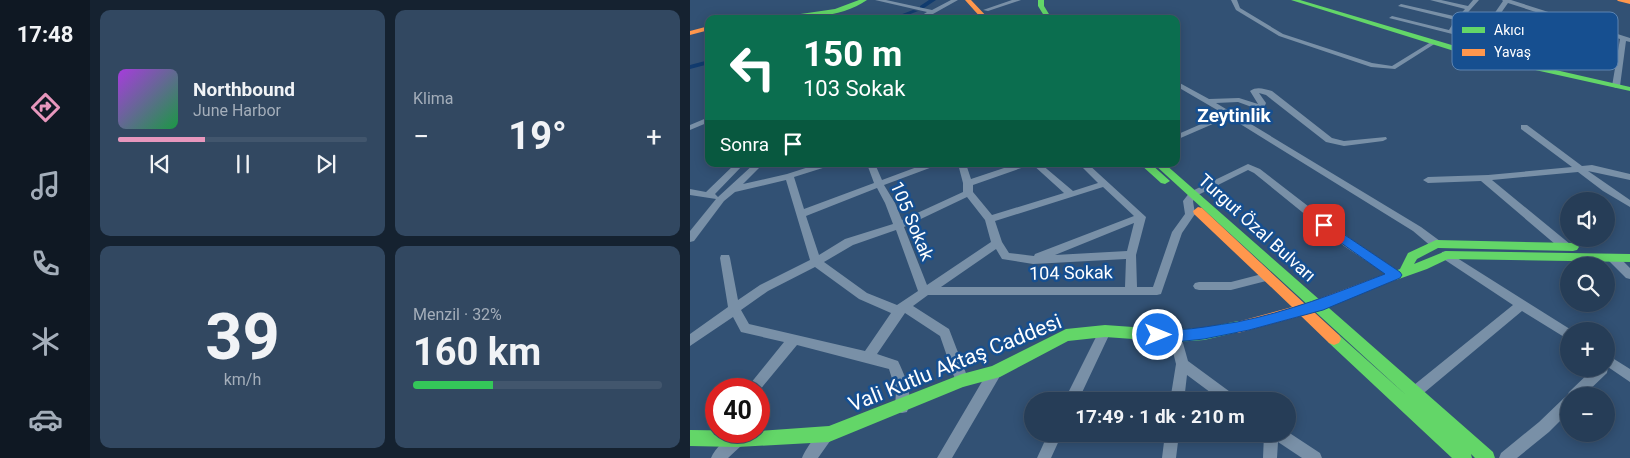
<!DOCTYPE html>
<html lang="tr">
<meta charset="utf-8">
<style>
body{margin:0;font-family:Roboto,sans-serif;background:#324861;color:#f1f3f6;height:100vh;display:flex;flex-direction:column;font-size:19px;white-space:nowrap}
*{box-sizing:border-box;margin:0}
p{font-size:16px;color:#a4aeba}
.icon{flex:none;width:28px;height:28px;fill:none;stroke:currentColor;stroke-width:2;stroke-linecap:round;stroke-linejoin:round}
.map{position:relative;flex:1;overflow:hidden}
.details{display:flex;flex-direction:column;gap:10px;padding:10px;background:#152230;width:600px}
.details>*{flex:none}
.top-card{position:absolute;left:15px;top:15px;width:475px;height:152px;border-radius:10px;box-shadow:0 2px 12px #0003,0 0 0 1px #42566d;background:#0b6e4f;color:#fff;overflow:hidden}
.fabs{position:absolute;left:870px;top:192px;display:grid;gap:10px}
.fabs a{display:grid;place-items:center;width:55px;height:55px;border-radius:50%;background:#263d57;box-shadow:0 2px 12px #0003,0 0 0 1px #42566d;font-size:25px}
.speed{position:absolute;left:15px;top:378px;display:flex;gap:10px;font-size:25px;font-weight:700;text-align:center}
.speed>*{display:grid;place-content:center;width:65px;height:65px;border-radius:50%;background:#263d57;box-shadow:0 2px 12px #0003,0 0 0 1px #42566d;line-height:1}
.speed .limit{border:8px solid #d22;background:#fff;color:#111}
.pin{position:absolute;display:grid;place-items:center;width:42px;height:42px;color:#fff;margin:-21px;border-radius:10px;box-shadow:0 2px 8px #0006}
.me{position:absolute;width:55px;margin:-28px;rotate:90deg;stroke-linejoin:round;filter:drop-shadow(0 0 4px #0008)}
.turn{display:flex;align-items:center;gap:18px;height:105px;padding:0 15px;font-size:22px}
.turn .icon{width:65px;height:65px;stroke-width:2.5}
.turn b{display:block;font-size:35px;line-height:42px}
.then{display:flex;align-items:center;height:48px;padding:0 15px;background:#0003;gap:10px;font-size:19px}
.big{font-size:38px;font-weight:700;line-height:1.1}
.details .tile{flex:1;display:flex;flex-direction:column;justify-content:center;gap:8px;min-width:0;padding:0 18px;border-radius:10px;background:#324861}
.details .dial{align-items:center;gap:0}
.dial b{font-size:65px;line-height:1}
.song{display:flex;align-items:center;gap:15px}
.cover{width:60px;height:60px;border-radius:8px;background:linear-gradient(135deg,hsl(280 70% 55%),hsl(140 70% 35%))}
.played{height:5px;border-radius:2px;background:linear-gradient(90deg,#e797bd 35%,#42566d 35%)}
.keys{display:flex;justify-content:space-around;direction:ltr}
.heat{display:flex;justify-content:space-between;align-items:center;font-size:28px;direction:ltr}
.charge{height:8px;border-radius:4px;background:linear-gradient(90deg,#34c759 32%,#42566d 0)}
.details .tiles{flex:1;display:grid;gap:10px;grid-template-columns:repeat(2,1fr)}
.trip{position:absolute;left:334px;top:392px;width:272px;height:50px;border-radius:25px;background:#263d57;box-shadow:0 2px 12px #0003,0 0 0 1px #42566d;font-weight:700;line-height:50px;text-align:center}
main{display:flex;flex:1;min-height:0}
.tabs{display:flex;flex-direction:column;width:90px;justify-content:space-around;align-items:center;background:#0f1823;color:#a4aeba}
.tabs .icon{width:35px;height:35px}
.tabs .selected{color:#e797bd}
.tabs b{font-size:22px;color:#f1f3f6}
.map>svg:first-child{display:block}
.lines{fill:none;stroke-linecap:round;stroke-linejoin:round}
.canal{fill:#113b6e;fill-rule:evenodd}
.street{fill:#7990a7;fill-rule:evenodd}
.fast{fill:#63d668;fill-rule:evenodd}
.slow{fill:#ff974d;fill-rule:evenodd}
.route{fill:#1a73e8;stroke:#114b97}
.labels{text-anchor:middle;stroke-width:5;stroke-linejoin:round;paint-order:stroke}
.street-label{font-size:18px;fill:#fff;stroke:#164f90}
.far-district-label{font-size:19px;font-weight:bold;fill:#fff;stroke:#164f90}
.near-street-label{font-size:21px;fill:#fff;stroke:#164f90}
.key{fill:#164f90;stroke:#5c84b1;stroke-width:1}
.key-label{font-size:14px;fill:#fff}
</style>
<main>
<nav class="tabs">
<b>17:48</b>
<svg class="icon selected" aria-label="directions" viewBox="0 0 24 24"><path d="M12 3l9 9-9 9-9-9zM9 14v-3h6M13 9l2 2-2 2"/></svg>
<svg class="icon" aria-label="music" viewBox="0 0 24 24"><path d="M9 18V5l10-2v13"/><circle cx="6" cy="18" r="3"/><circle cx="16" cy="16" r="3"/></svg>
<svg class="icon" aria-label="phone" viewBox="0 0 24 24"><path d="M5 4h4l2 5-3 2q2 4 5 5l2-3 5 2v4C11 20 4 13 5 4z"/></svg>
<svg class="icon" aria-label="climate" viewBox="0 0 24 24"><path d="M12 3v18M4 7l16 10M4 17L20 7"/></svg>
<svg class="icon" aria-label="car" viewBox="0 0 24 24"><path d="M5 17H2v-5l4-1 3-4h7l3 4 3 1v5h-3M9 17h6M6 11h13"/><circle cx="7" cy="17" r="2"/><circle cx="17" cy="17" r="2"/></svg>
</nav>
<section class="details">
<div class="tiles">
<div class="tile">
<div class="song"><i class="cover"></i><div><b>Northbound</b><p>June Harbor</p></div></div>
<div class="played"></div>
<div class="keys"><svg class="icon" aria-label="previous" viewBox="0 0 24 24"><path d="M18 5L8 12l10 7zM5 5v14"/></svg><svg class="icon" aria-label="pause" viewBox="0 0 24 24"><path d="M8 5v14M16 5v14"/></svg><svg class="icon" aria-label="next" viewBox="0 0 24 24"><path d="M6 5l10 7-10 7zM19 5v14"/></svg></div>
</div>
<div class="tile"><p>Klima</p>
<div class="heat"><a>−</a><b class="big">19°</b><a>+</a></div>
</div>
<div class="tile dial"><b>39</b><p>km/h</p></div>
<div class="tile"><p>Menzil · 32%</p><b class="big">160 km</b><div class="charge"></div></div>
</div>
</section>
<div class="map">
<svg width="940" height="458" viewBox="0 0 940 458">
<rect width="100%" height="100%" fill="#325174"/>
<g class="lines">
<path class="canal" d="M239,0H246L234,8H230V6Z
M223,10L228,11L208,19H199Z
M19,60V64L0,69V65Z"/>
<path class="street" d="M185,0H196L242,10L261,0H268L234,19H226L237,12Z
M322,0H331L298,11L293,10Z
M541,0H547L550,8L593,34L682,63L702,66L741,42L746,43L705,69L681,67L589,36L546,10Z
M740,0H751L778,6L783,0H789L771,20L765,31L788,37L813,1L812,0H821L940,38V42L936,41L930,86L926,88L922,86L930,39L818,3L782,54L780,55L777,53L786,40L699,18L702,16L759,30L765,20L708,6L711,4L768,17L775,9Z
M486,81L519,99L549,98L568,104L560,91C567,86 574,89 582,91L642,138L654,141L696,137L697,139L693,141L654,146L636,142L576,95L569,93L576,103L573,110H570L548,102L526,103L731,227L750,241L751,244L750,247H742L723,231L539,117L486,140V135L534,114L486,86Z
M19,117V122L0,130V125Z
M831,125H837L892,166L902,165L940,174V180L898,171L940,200V207L913,191L888,172L802,180L880,244L881,247L880,250H872L791,181L738,183L733,180L738,177L798,175L882,167L831,129Z
M45,164H54L25,194L28,197L64,164H73L53,184L97,174L128,164H140L139,166L104,177L114,209L184,183L177,164H185L192,180L235,164H246L245,166L194,185L205,203L212,220L273,192V183L268,164H276L281,179L326,164H338L337,166L283,185V192L302,215L374,193L342,164H351L383,191L408,183L389,164H398L456,217L446,255L447,287H463L482,232L495,214L493,201L500,192L558,164L570,169L662,240L710,272L711,275L710,278H702L654,246L564,173L558,170L506,196L503,201L505,214L492,233L471,294L467,295H238L223,306L259,329L279,381L277,385L272,387L267,385L250,336L215,313L187,354L208,361C215,376 224,396 217,412L212,413L207,412L205,407L206,392L199,369L107,345L69,391V389H56L94,342L51,332L43,317L0,346V334L38,307L30,258L31,255H39L40,258L48,300L70,285L120,260L96,180L45,192L34,201L4,241L0,242V231L26,199L0,195V189L16,192ZM413,187L444,216L345,254L344,256L319,253L312,242L305,221ZM187,188L195,203L203,224L155,239L129,255L116,216ZM277,197L295,220L301,242L237,285L214,227ZM444,223L437,251L365,255ZM206,230L228,291L207,305L177,293L134,262L163,245ZM306,249L312,259L343,264L436,259L435,287H251ZM125,267L169,299L201,313L175,351L59,324L51,310L78,291Z
M756,251L883,331H879V340L832,311L729,397L724,399L719,397L717,393L719,389L823,305L752,258L751,255L752,252Z
M923,254L927,255L940,268V279L936,278L919,261L918,258L919,255Z
M576,273L580,274L581,277L580,280L541,290H509L505,289L503,286L505,283L509,282H541Z
M415,326L419,327L421,331L388,401H374L411,327Z
M485,331L489,332L491,336L498,361L547,397L549,401H532L497,375L494,401H480L486,364L479,336L481,332Z
M916,354L940,369V382L918,367L917,373L893,396H879V412L859,432L827,458H809L811,453L849,422L874,398L877,396L879,392L903,369H916Z
M305,366L310,368L311,372L310,376L262,458H247L300,368Z
M138,427L143,429L145,434L128,458H112C116,448 128,431 138,427Z
M598,432L630,453L632,458H612L588,442L587,458H573L574,434H598Z
M47,433L52,435L54,440L52,445L38,458H21C25,448 37,437 47,433Z
M358,434H372L361,458H347Z
M475,434H489L486,458H472Z"/>
<path class="fast" d="M169,0H177C150,19 108,19 76,19L145,9Z
M348,0H354V6L362,19H356L348,6Z
M601,0H610L782,51L940,87V91L777,55Z
M450,164H461L480,181L475,184L471,183Z
M464,164H475L803,452L805,458H785L781,454L782,458H762L639,343L637,339L639,335L644,333L649,335L716,395Z
M746,240L883,243L887,244L889,247L887,250L883,251L748,248L727,259L724,264L756,251L940,254V262L758,259L737,269L706,280L702,278L700,275L702,272L710,269L718,253Z
M548,321L553,323L555,327L553,331L514,340L485,342L415,337L378,341L310,377L273,387L139,442L47,447L0,446V430L69,431L139,426L272,374L302,366L376,329L415,325L485,330L514,328Z"/>
<path class="slow" d="M275,0H281L299,19H292Z
M927,0H940V4L928,1Z
M19,26V30L0,35V31Z
M508,207L512,208L615,304L706,270L710,272L712,275L710,278L624,312L649,335L651,339L649,343L644,345L639,343L611,316L548,333L543,331L541,327L543,323L602,307L504,214L503,211Z"/>
</g>
<path class="route" d="M634,221L710,272L712,275L710,278L633,310L559,330L514,339L485,342L464,339L461,335L464,331C471,329 478,331 486,330C507,329 526,325 547,322C598,312 646,293 695,274L630,228L628,225Z"/>
<g class="labels">
<g class="street-label">
<text transform="translate(222 221) rotate(67)" y="6">105 Sokak</text>
<text transform="translate(567 228) rotate(42)" y="6">Turgut Özal Bulvarı</text>
<text transform="translate(381 273) rotate(-1)" y="6">104 Sokak</text>
</g>
<g class="far-district-label">
<text x="544" y="122">Zeytinlik</text>
</g>
<g class="near-street-label">
<text transform="translate(265 363) rotate(-22)" y="7">Vali Kutlu Aktaş Caddesi</text>
</g>
</g>
<rect x="762" y="12" width="166" height="58" rx="8" class="key"/>
<rect x="772" y="27" width="23" height="6" fill="#63d668"/>
<rect x="772" y="49" width="23" height="7" fill="#ff974d"/>
<g class="key-label">
<text x="804" y="35">Akıcı</text>
<text x="804" y="57">Yavaş</text>
</g>
</svg>
<div class="fabs">
<a><svg class="icon" aria-label="sound" viewBox="0 0 24 24"><path d="M4 9h4l5-4v14l-5-4H4zM17 9q2 3 0 6"/></svg></a>
<a><svg class="icon" aria-label="search" viewBox="0 0 24 24"><circle cx="10" cy="10" r="6"/><path d="M15 15l6 6"/></svg></a>
<a>+</a>
<a>−</a>
</div>
<div class="speed"><div class="limit">40</div></div>
<div class="pin" style="left:634px;top:225px;background:#d93025"><svg class="icon" aria-label="arrive" viewBox="0 0 24 24"><path d="M6 21V4h12l-3 4 3 4H6"/></svg></div>
<svg class="me" style="left:468px;top:335px" viewBox="-20 -20 40 40"><circle r="17" fill="#1a73e8" stroke="#fff" stroke-width="3"/><path d="M0-11L8 9 0 5-8 9z" fill="#fff"/></svg>
<div class="trip">17:49 · 1 dk · 210 m</div>
<div class="top-card">
<div class="turn"><svg class="icon" aria-label="left" viewBox="0 0 24 24"><path d="M17 20v-9H6M10 6l-5 5 5 5"/></svg><div><b>150 m</b>103 Sokak</div></div>
<div class="then">Sonra<svg class="icon" aria-label="arrive" viewBox="0 0 24 24"><path d="M6 21V4h12l-3 4 3 4H6"/></svg></div>
</div>
</div>
</main>
